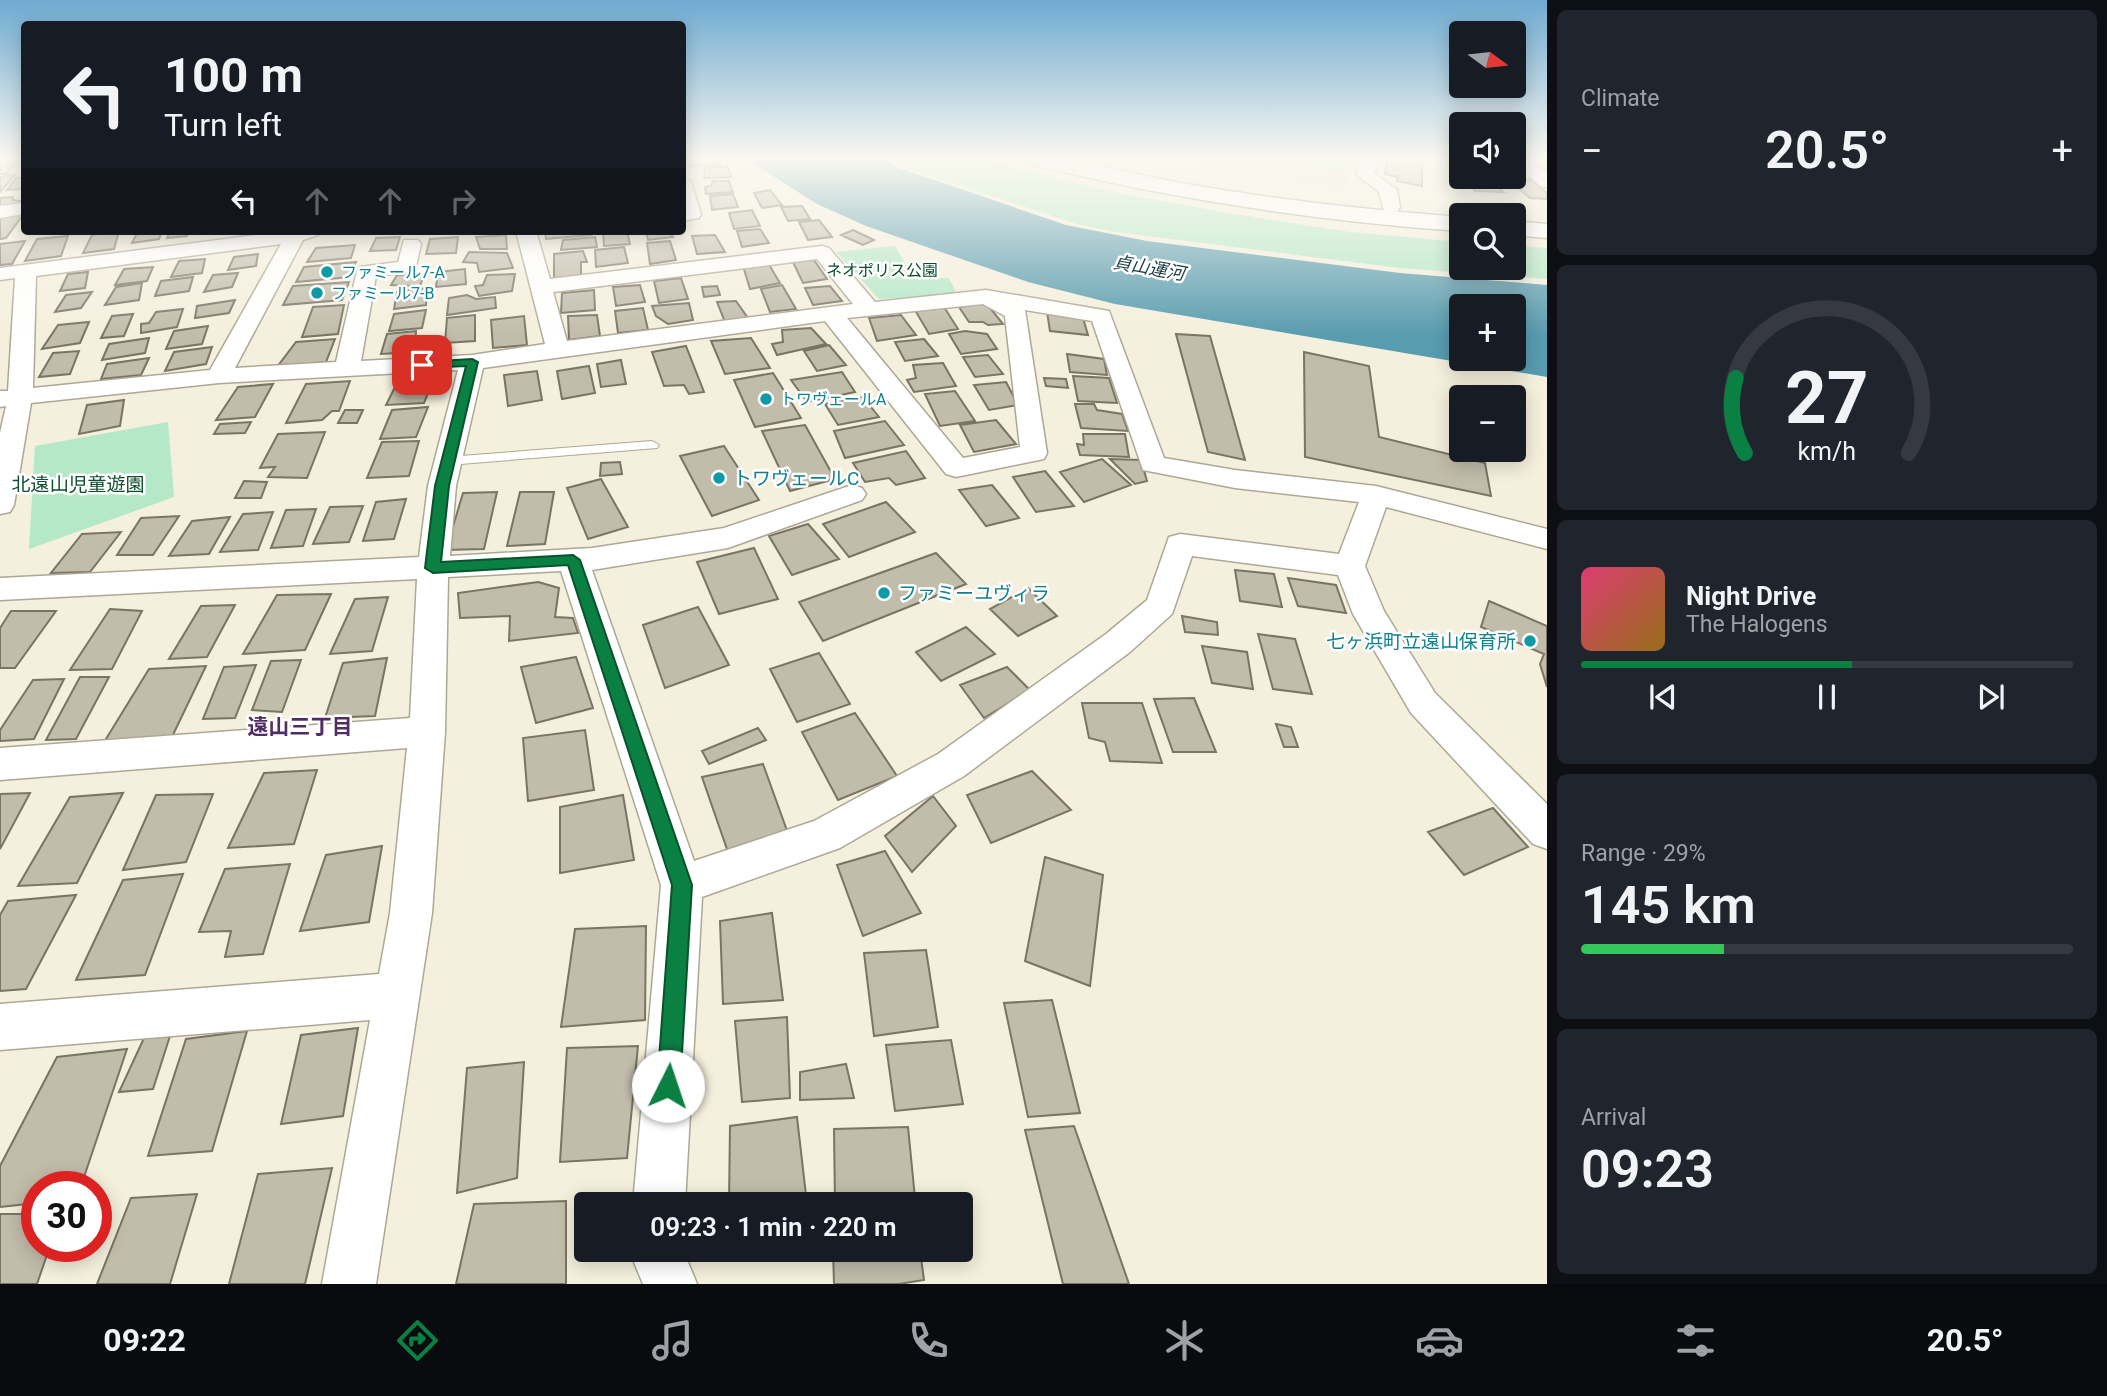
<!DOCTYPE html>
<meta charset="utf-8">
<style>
body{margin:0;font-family:Roboto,"Noto Sans JP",sans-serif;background:#20242c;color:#f1f3f6;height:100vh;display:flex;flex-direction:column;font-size:26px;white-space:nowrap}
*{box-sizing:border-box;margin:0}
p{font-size:23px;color:#9ea1a6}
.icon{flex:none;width:38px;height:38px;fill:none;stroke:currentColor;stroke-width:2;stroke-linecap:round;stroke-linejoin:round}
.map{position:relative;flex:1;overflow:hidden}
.sheet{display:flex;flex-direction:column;gap:10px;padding:10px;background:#0d0f14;width:560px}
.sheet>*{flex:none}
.guide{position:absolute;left:21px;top:21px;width:665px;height:214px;border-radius:7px;box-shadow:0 4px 18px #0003;background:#171b24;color:#f1f3f6;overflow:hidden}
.needle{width:46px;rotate:105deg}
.fabs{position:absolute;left:1449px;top:21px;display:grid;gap:14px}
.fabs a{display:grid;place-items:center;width:77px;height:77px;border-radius:7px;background:#171b24;box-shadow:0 4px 18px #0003;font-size:35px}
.speed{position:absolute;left:21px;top:1171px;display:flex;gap:14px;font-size:35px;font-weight:700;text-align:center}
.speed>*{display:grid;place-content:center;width:91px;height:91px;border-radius:50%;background:#171b24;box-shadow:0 4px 18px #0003;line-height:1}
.speed .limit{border:10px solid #d22;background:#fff;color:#111}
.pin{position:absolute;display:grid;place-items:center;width:60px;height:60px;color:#fff;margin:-30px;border-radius:14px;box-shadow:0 4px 10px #0006}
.me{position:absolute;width:77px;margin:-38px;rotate:4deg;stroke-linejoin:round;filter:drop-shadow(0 0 5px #0008)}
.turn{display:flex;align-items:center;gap:24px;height:147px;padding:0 28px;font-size:32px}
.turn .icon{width:91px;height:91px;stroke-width:2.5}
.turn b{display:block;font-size:49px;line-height:60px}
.lanes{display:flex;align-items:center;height:66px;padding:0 28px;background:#0003;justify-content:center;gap:35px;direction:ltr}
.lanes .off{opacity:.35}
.big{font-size:52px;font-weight:600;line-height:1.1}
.sheet .tile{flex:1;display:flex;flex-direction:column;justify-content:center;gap:10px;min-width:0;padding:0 24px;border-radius:10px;background:#20242c}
.sheet .dial{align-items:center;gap:0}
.dial svg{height:182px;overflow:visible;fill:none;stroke:#363941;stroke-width:7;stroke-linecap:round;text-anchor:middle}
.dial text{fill:#f1f3f6;stroke:none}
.song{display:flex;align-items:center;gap:21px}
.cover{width:84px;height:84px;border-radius:10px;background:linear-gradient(135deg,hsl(340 70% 55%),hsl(40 70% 35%))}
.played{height:7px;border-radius:4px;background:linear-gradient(90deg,#0b8043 55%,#363941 55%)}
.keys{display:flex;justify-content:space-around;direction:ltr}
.heat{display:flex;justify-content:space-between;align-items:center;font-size:38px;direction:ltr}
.charge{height:10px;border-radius:5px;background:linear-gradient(90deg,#34c759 29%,#363941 0)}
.trip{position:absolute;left:574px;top:1192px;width:399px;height:70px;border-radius:7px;background:#171b24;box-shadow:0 4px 18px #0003;font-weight:600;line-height:70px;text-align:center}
.tabs{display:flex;height:112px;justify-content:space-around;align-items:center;background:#090b0e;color:#9ea1a6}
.tabs .icon{width:49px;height:49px}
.tabs .selected{color:#0b8043}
.tabs b{font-size:32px;color:#f1f3f6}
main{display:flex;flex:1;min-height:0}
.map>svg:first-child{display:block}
.built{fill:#ede5cc}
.green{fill:#b4e8c6}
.water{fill:#589caf;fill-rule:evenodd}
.building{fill:#c2bcab;stroke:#797464;stroke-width:2}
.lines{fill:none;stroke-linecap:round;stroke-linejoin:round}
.lane-casing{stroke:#ada896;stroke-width:2}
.street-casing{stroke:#ada896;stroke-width:3}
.primary-casing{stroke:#ada896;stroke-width:3}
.lane{fill:#fff;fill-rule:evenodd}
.street{fill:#fff;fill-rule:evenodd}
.primary{fill:#fff;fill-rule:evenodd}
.route{fill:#0b8043;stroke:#07532c;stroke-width:2}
.culture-dot{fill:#0f9aa8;stroke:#fff;stroke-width:2.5}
.labels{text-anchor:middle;stroke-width:5;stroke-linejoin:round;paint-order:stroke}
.far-park-label{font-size:16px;fill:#0b4d2d;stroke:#fff}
.far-culture-label{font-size:16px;fill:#0d838f;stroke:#fff;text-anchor:start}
.far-water-label{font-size:18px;font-style:italic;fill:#1b3d45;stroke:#fff}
.culture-label{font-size:19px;fill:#0d838f;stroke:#fff;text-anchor:start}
.park-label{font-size:19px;fill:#0b4d2d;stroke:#fff}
.neighbourhood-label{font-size:21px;font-weight:bold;fill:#502d64;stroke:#fff}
</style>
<main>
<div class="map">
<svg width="1547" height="1284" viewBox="0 0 1547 1284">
<rect width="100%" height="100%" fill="#f5efdd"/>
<path class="built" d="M1163,157H1359L1344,188L1159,162Z"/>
<path class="green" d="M891,157H970L1117,193L1240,215L1350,232L1461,242V268H1514V246L1547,248V279L1399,268L1116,232L1077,224L904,167Z
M1250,157H1348L1342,173Z
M895,246L913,278H949L957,294L879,299L836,252Z
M168,422L174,497L29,549L35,446Z"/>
<path class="water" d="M743,157H882L899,168L1066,225L1147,241L1400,273L1547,285V377L1115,304L1028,282L866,226L817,204ZM1461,306H1514V359H1461Z"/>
<path class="building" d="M693,157H721L720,165L691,166Z
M1388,157H1422V186L1397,181L1398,177L1385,174Z
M1527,157H1547V173Z
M17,161L6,174H0V163Z
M728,166L731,177L704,178L705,168Z
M15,175L0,192V177Z
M24,177V184L20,189L7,190L16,178Z
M1465,177L1488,178L1503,192L1475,191Z
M1508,179L1531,180L1547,193V199L1530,198Z
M713,181H729L733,192L706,194L705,187L711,186Z
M770,190L782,205L762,208L754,193Z
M733,194L738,207L712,210L710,196Z
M13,197V200L20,201L17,206L0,208V198Z
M802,206L810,219L788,221L781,207Z
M752,210L760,226L734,229L729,213Z
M23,215L6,238L0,239V217Z
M819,220L832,237L808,240L799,222Z
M760,229L769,243L742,247L737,231Z
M853,230L874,240L863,245L841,235Z
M119,231L114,249L83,253L92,235Z
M138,231H162L159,239L132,243Z
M170,231H189L187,236L167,238Z
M545,231H589L591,235L546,239Z
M603,231H627L630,244L604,246Z
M646,231H669L673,237L648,240Z
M506,235L507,249H480L476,237Z
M715,235L725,252L697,254L692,236Z
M68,236L61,256L25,261L37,239Z
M400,237L396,250L370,251L376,238Z
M458,237L456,253L426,254L430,239Z
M595,237L597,247L561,250L563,240Z
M25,241L12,264L0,265V244Z
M670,241L676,260L650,264L647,243Z
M355,245L351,258L307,262L316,248Z
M624,247L628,263L596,267L595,250Z
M583,251L587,262H581V277L554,278V254Z
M469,252L507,253L513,268L479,272L477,263L463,262Z
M258,254L256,266L228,270L234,257Z
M205,259L202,273L171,277L179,261Z
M814,260L827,279L803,283L793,262Z
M356,262L350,277L296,282L304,267Z
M768,263L780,283L750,289L743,266Z
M153,267L147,281L115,285L124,269Z
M465,269L466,284L436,287L438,272Z
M88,272L85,288L60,291L68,274Z
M238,273L232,287L204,292L213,275Z
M515,274L512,291L479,296L475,286L483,285L487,275Z
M397,275H424L420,286L391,285Z
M193,277L189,291L155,296L161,281Z
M681,278L688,299L659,303L654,281Z
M349,282L342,300L283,305L293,286Z
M142,283L139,300L105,305L116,287Z
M640,285L645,302L616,306L613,287Z
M782,285L796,309L770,312L761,289Z
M717,286L720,295L704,297L702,287Z
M830,286L842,301L813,305L805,288Z
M427,288L426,305L394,309L397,292Z
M594,290L595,310L561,313L562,293Z
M92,292L81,308L55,312L66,295Z
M467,295L476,299L495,297L496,308L447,315L449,298Z
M235,300L229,313L195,318L197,306Z
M736,301L748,318L725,322L717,302Z
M689,303L693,320L668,324L656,316L652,306Z
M986,303L1003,324L988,325L983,322H969L959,307Z
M344,305L338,334L302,337L313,307Z
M944,307L958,329L929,334L915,310Z
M643,308L648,330L618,333L615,311Z
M183,309L177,327L141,333V324L149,323L156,312Z
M426,310L422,328L389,331L394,314Z
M1047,312L1083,318L1088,335L1050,331Z
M133,314L124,336L101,338L112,316Z
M475,315V341L445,343L447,318Z
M597,315L600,336L569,340L568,316Z
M901,315L916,335L877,341L869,318Z
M524,316L527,345L493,348L491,320Z
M89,322L80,343L42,349L58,325Z
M208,326L202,344L166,349L174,331Z
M811,328L826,344L777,355L772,344L783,342L782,330Z
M416,331L415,352L381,354L387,334Z
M965,331L987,334L997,349L961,354L949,334Z
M1176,334L1210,336L1245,460L1208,452Z
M149,338L145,353L102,360L109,344Z
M751,338L770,368L725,374L711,341Z
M335,339L326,362L277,367L296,342Z
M924,339L938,356L905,361L895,342Z
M829,345L846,365L817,371L804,351Z
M686,346L704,392L689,394L684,385L664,386L652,352Z
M212,347L206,364L165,371L174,352Z
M79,351L70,374L39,377L53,353Z
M1304,352L1369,366L1379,437L1485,463L1491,496L1305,457Z
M1067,354L1104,359L1107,375L1070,372Z
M988,355L1003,374L975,377L963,357Z
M149,358L141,375L101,379L107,364Z
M621,360L626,384L601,387L597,364Z
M943,363L956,386L914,392L907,380L916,378L913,365Z
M589,366L595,393L562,399L557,371Z
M537,371L542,400L508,406L504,375Z
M842,372L855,392L807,402L791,380Z
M773,373L801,418L755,427L734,380Z
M401,375L435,376L424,403L386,405Z
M1073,376L1109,378L1117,403L1078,401Z
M1044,378L1066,379L1068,388L1046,386Z
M350,381L339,411H332L322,420L286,423L306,384Z
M1006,382L1018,405L989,410L974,385Z
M273,384L255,417L216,420L238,387Z
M955,391L975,421L940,426L925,394Z
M863,397L879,417L838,425L825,404Z
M124,400L120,426L79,434L87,405Z
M1075,404H1094L1097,410L1122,414L1128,431L1081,428Z
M428,407L416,437L380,439L392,410Z
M345,410H363L357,423H338Z
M996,420L1016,444L974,452L960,425Z
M885,421L904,445L845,458L834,431Z
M251,422L245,433L214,434L220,424Z
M805,425L835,479L790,491L762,431Z
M325,432L307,478L268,477L275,467L260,468L278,434Z
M1083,434H1125L1129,457L1080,455L1077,444L1084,445Z
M419,441L409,476L367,478L382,442Z
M724,446L759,500L712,516L680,456Z
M906,451L925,478L896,485L889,478L865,482L853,463Z
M1102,459L1131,485L1084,502L1060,472Z
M1110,459L1141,460L1147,481L1135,484Z
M620,462L622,474L600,476L601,463Z
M1045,471L1074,506L1036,512L1013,477Z
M601,479L628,527L588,539L567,488Z
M244,481L267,482L261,498H235Z
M992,485L1019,518L986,526L959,490Z
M497,492L484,549L446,550L463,493Z
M520,492H554L545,544L507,546Z
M406,499L394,539L363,541L376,502Z
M886,502L915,532L849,557L823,524Z
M363,506L349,542L313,544L330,507Z
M316,509L303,546L271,548L286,510Z
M273,512L258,550L220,552L243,514Z
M179,516L153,555H117L141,518Z
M230,517L209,554L169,556L192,521Z
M808,524L839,559L792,575L769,536Z
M121,532L90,572L51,573L82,534Z
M754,548L778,599L719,614L697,562Z
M936,553L966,584L823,641L799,602Z
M1235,570L1274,574L1282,607L1240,601Z
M1288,578L1336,585L1346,613L1298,606Z
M538,582L559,588L555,617L573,618L578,633L509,641L510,616L460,618L458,593Z
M1028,588L1057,616L1018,636L990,609Z
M331,594L305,650L243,654L277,595Z
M388,597L372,651L330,654L355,599Z
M1489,601L1547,626V687L1540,664L1544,654L1481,627Z
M235,605L207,657L169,659L201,606Z
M698,607L729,665L665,688L643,625Z
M110,609L142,611L112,669L70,670Z
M11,611H56L15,668H0V628Z
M1182,616L1217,622L1218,635L1185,632Z
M966,627L995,654L941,681L916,652Z
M1258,634L1295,639L1312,694L1273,689Z
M1202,646L1247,652L1253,689L1212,683Z
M819,653L850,704L797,722L770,669Z
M576,657L593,708L536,723L521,667Z
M387,658L375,716L325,718L343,663Z
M301,660L282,712L252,710L271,661Z
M256,665L235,718L203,719L224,667Z
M206,666L170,741L101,747L149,669Z
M1007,667L1030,690L984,718L960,685Z
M80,677H109L76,739L46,740Z
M64,679L34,739L0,741V730L33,680Z
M1194,698L1216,752H1173L1154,699Z
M1082,703H1142L1162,763L1110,761L1105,742L1089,738Z
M855,713L897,776L838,800L802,732Z
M1276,724L1291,727L1298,747H1284Z
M758,728L766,740L709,764L702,751Z
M585,730L594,790L528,801L523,738Z
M763,764L789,836L729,855L702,777Z
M317,770L294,844L228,848L264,773Z
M1032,771L1071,810L991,843L967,795Z
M30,793L0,849V794Z
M123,793L77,883L18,886L70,797Z
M213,794L186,862L123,870L156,795Z
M623,795L634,860L560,873V807Z
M933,796L956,826L912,872L885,836Z
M1493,808L1528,847L1464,875L1428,832Z
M382,846L369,922L300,931L326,855Z
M885,851L921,913L863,936L837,865Z
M1045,857L1103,875L1090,986L1025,961Z
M290,864L263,954L225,957L231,931L199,932L225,869Z
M183,874L145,975L76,980L123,880Z
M76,895L26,989L0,991V915L8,901Z
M772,913L783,1000L723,1004L720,921Z
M646,926L645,1020L561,1027L575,929Z
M926,950L938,1027L874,1036L864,953Z
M1052,1000L1080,1113L1028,1117L1004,1003Z
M787,1017L790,1098L742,1102L735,1021Z
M358,1028L343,1116L281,1124L301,1035Z
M247,1031L212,1151L148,1156L186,1039Z
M170,1036L153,1089L119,1092L144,1038Z
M951,1040L963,1104L895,1111L886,1045Z
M638,1046L627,1158L560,1162L567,1048Z
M127,1049L81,1186H37V1203L0,1207V1166L57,1057Z
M524,1062L517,1178L457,1193L467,1068Z
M846,1064L854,1098L800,1100V1072Z
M797,1117L807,1204H729L730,1126Z
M1074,1126L1129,1284H1063L1025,1130Z
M908,1127L915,1198L835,1204L834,1129Z
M332,1168L305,1284H229L258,1174Z
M197,1194L170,1284H97L131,1198Z
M566,1201V1284H456L474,1204Z
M0,1214H37V1246H50L37,1284H0Z
M833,1250H920L924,1280L899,1284H834Z"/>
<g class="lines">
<g class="lane-casing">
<path id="lane" d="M652,441L659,445L657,448L448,465L441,461L448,457Z"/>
</g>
<g class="street-casing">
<path id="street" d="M1365,157H1382L1374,173L1397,190L1400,207L1398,211H1384L1379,192L1356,174Z
M1514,157H1525L1547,173V187L1541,186L1514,164Z
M682,177L691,182L701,214L699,218L682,221Z
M24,203V214L0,218V206Z
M288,231H321L318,235L303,240L235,368L336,362L357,271L360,267L398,262L404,240H418L421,244L415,271L376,276L361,361L472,355L545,344L516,231H536L550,279L822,246L829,248L875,302L986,290L1109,311L1164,458L1235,470L1376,486L1547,529V549L1386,507L1365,566L1384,611L1435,693L1547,804V849L1533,844L1411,713L1353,614L1338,575L1192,556L1172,614L1130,652L964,776L840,848L702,897L685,1204H633L661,885L561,571L448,577L445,732L432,913L376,1284H322L370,1020L0,1050V1004L379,974L390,913L407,748L0,780V748L410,718L417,579L0,600V578L419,557L428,486L458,370L219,383L31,403L14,505L10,512L0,514V433L6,406L0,407V391H8L15,278L0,280V268ZM281,244L210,370L33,388L36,276ZM817,259L853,304L567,341L553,292ZM983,304L1005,316L1020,447L963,458L847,318ZM1025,310L1092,321L1143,470L1235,488L1359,502L1339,554L1180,534L1169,537L1147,600L1106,634L938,754L814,821L694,861L592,570L728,548L862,500L866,494L862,488L852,485L724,528L592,548L450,556L456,486L483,368L825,321L946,474L956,477L1044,459L1047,453Z
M629,1250H683L697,1284H643Z"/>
</g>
<g class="primary-casing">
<path id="primary" d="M1014,157C1069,153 1132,175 1187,184C1278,200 1369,210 1461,217V231C1312,221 1162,197 1017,161Z
M1514,221L1547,224V238L1514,235Z"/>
</g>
<use href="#lane" class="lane"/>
<use href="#street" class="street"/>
<use href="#primary" class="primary"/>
</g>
<linearGradient id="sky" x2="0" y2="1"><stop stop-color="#6eaad1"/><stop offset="0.47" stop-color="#faf8f0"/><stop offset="1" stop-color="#faf8f0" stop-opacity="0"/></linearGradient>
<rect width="1547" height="336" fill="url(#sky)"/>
<path class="route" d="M472,359L478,362L449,486L441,562L573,555L580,560L692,885L680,1086L676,1094L668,1097L660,1094L657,1086L672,885L568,565L433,573L425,568L435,486L466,366L422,368L416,365L422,362Z"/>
<g class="culture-dot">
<circle cx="327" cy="272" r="7"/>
<circle cx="317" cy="293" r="7"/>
<circle cx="766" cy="399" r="7"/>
<circle cx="719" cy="478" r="7"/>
<circle cx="884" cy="593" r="7"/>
<circle cx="1530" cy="641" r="7"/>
</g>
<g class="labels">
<g class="far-park-label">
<text x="882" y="276">ネオポリス公園</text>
</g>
<g class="far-culture-label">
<text x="341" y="278">ファミール7-A</text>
<text x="331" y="299">ファミール7-B</text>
<text x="780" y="405">トワヴェールA</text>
</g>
<g class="far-water-label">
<text transform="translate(1149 268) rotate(10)" y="6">貞山運河</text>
</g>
<g class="culture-label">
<text x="733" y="485">トワヴェールC</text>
<text x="898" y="600">ファミーユヴィラ</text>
<text x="1516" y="648" text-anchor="end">七ヶ浜町立遠山保育所</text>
</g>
<g class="park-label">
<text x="78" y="491">北遠山児童遊園</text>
</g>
<g class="neighbourhood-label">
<text x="300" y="734">遠山三丁目</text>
</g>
</g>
</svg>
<div class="fabs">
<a><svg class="needle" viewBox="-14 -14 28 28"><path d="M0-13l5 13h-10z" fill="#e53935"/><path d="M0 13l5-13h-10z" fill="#9ea1a6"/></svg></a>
<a><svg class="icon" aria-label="sound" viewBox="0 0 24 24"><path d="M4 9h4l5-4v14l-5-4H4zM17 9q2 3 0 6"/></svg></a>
<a><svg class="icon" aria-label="search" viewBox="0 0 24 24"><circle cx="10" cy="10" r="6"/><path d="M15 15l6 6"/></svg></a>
<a>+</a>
<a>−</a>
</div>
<div class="speed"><div class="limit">30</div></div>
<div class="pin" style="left:422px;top:365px;background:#d93025"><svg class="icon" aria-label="arrive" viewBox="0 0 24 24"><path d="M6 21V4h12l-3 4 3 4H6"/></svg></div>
<svg class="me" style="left:668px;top:1086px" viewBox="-20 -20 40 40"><circle r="19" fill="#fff"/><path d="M0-13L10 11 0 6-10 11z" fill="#0b8043"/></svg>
<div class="trip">09:23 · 1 min · 220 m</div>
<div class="guide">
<div class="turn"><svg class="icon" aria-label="left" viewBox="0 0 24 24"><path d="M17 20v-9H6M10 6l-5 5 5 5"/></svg><div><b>100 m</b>Turn left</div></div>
<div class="lanes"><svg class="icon" aria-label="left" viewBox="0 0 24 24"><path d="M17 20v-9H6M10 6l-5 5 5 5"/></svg><svg class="icon off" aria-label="ahead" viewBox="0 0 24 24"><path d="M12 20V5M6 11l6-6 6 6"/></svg><svg class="icon off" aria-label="ahead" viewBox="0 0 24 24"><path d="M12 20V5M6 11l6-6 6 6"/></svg><svg class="icon off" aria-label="right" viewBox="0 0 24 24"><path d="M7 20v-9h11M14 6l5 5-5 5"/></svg></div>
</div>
</div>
<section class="sheet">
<div class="tile"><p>Climate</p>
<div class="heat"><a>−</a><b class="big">20.5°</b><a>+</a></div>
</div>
<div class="tile dial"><svg viewBox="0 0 100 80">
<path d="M14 69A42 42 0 1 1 86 69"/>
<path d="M14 69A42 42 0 0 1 10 36" stroke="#0b8043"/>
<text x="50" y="56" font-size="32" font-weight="700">27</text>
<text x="50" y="72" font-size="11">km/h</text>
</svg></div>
<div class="tile">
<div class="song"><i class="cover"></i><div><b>Night Drive</b><p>The Halogens</p></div></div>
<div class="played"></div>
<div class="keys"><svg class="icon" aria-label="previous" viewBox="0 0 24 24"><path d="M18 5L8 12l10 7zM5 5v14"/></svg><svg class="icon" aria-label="pause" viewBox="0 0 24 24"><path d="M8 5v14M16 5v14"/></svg><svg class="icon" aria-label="next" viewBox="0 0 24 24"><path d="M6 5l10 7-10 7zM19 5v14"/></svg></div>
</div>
<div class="tile"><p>Range · 29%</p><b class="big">145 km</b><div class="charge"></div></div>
<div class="tile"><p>Arrival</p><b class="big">09:23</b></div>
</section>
</main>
<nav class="tabs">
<b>09:22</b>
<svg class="icon selected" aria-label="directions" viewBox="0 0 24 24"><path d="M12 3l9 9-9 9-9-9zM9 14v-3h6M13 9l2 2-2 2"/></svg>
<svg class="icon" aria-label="music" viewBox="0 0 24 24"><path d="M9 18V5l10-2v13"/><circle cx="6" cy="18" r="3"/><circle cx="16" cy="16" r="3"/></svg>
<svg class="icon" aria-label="phone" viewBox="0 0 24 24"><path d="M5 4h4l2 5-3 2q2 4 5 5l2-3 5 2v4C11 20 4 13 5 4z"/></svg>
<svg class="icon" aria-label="climate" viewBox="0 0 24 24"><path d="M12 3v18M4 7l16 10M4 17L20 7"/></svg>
<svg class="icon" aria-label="car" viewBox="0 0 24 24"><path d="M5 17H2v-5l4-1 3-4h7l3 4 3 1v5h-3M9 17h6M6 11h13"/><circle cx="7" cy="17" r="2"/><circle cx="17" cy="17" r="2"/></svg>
<svg class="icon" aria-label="filters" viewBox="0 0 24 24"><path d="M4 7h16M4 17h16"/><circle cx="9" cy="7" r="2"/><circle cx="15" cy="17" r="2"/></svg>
<b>20.5°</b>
</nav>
